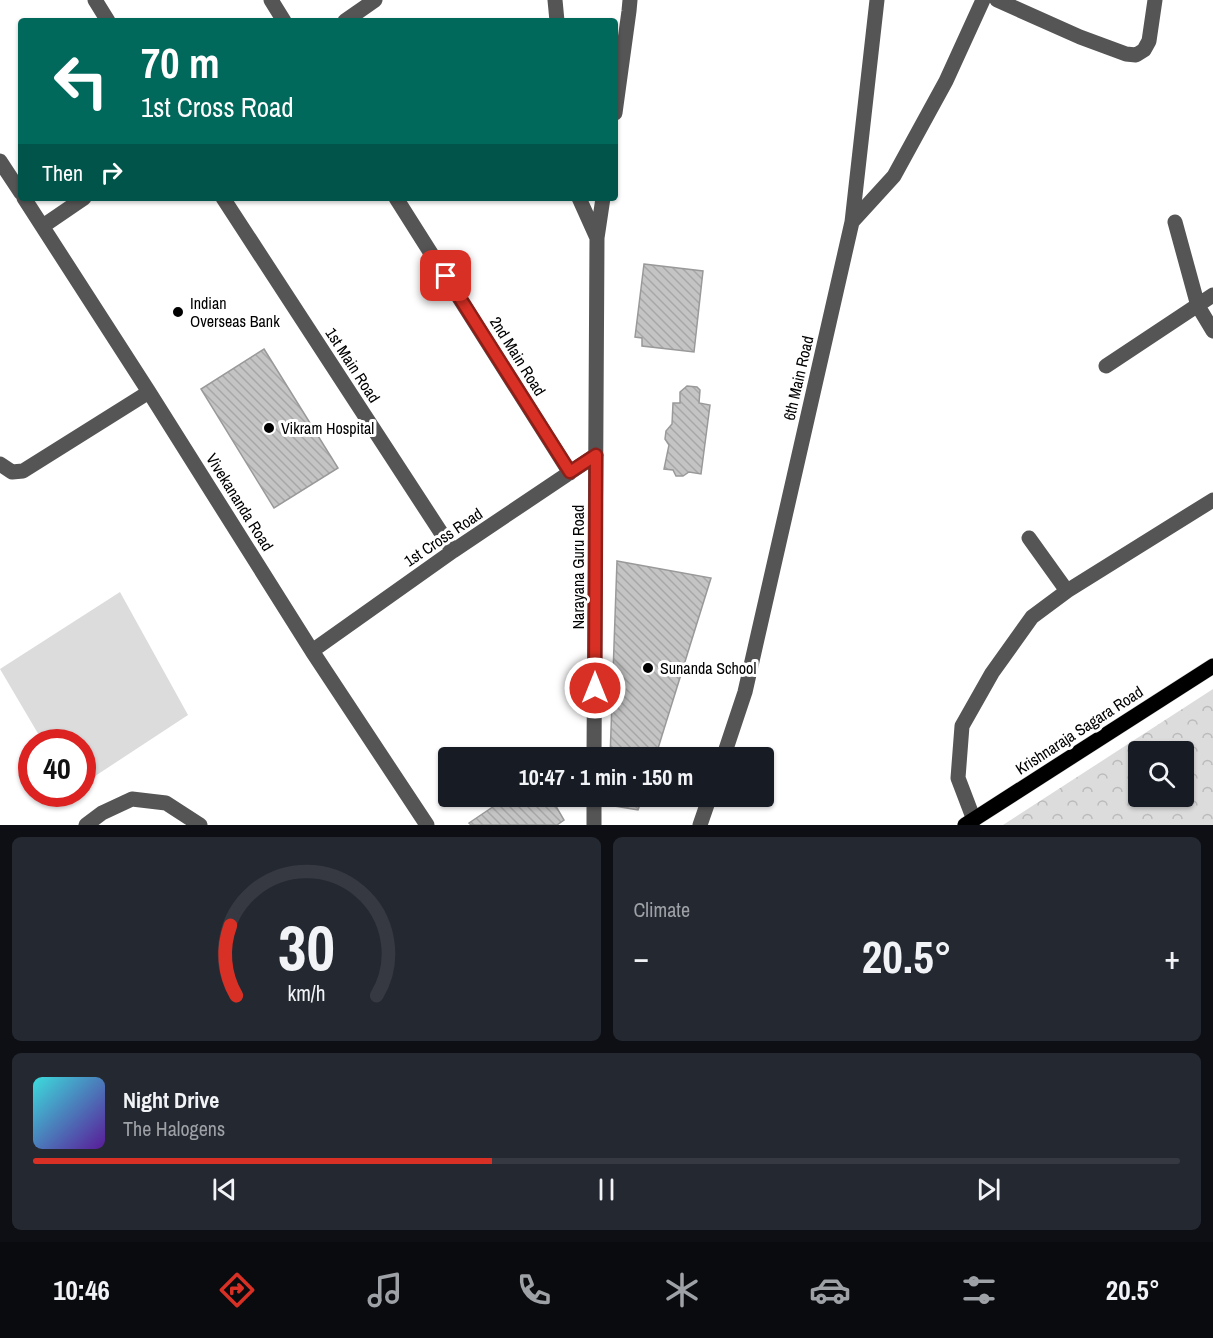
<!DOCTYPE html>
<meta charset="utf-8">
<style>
body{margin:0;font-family:"Archivo Narrow",sans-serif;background:#242831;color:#f1f3f6;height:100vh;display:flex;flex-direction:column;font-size:22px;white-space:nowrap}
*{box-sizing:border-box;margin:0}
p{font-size:20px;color:#9ea1a6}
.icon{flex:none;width:33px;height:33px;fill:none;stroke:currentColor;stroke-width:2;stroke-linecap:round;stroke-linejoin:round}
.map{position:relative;height:825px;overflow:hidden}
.panel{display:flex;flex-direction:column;gap:12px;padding:12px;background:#0d0f14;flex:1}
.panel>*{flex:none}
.top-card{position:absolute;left:18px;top:18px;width:600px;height:183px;border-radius:6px;box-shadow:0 2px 4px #0004;background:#00695c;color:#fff;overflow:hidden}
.tools{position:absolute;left:1128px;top:741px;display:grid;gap:12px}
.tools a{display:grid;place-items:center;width:66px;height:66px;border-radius:6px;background:#171b24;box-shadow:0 2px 4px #0004;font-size:30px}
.speed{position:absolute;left:18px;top:729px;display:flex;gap:12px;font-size:30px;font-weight:700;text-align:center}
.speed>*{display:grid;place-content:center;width:78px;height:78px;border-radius:50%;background:#171b24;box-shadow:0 2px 4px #0004;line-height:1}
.speed .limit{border:9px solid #d22;background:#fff;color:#111}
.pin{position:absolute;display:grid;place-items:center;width:51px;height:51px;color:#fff;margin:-26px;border-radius:12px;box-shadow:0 3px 9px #0006}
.me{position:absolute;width:66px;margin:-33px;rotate:0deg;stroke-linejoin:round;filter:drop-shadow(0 0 4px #0008)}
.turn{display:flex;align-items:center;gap:21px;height:126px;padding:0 24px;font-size:27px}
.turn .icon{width:78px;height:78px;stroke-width:2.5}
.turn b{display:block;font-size:42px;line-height:51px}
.then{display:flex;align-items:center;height:57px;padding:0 24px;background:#0003;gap:12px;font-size:22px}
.big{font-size:45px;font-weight:800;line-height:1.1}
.panel .widget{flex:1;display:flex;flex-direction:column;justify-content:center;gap:9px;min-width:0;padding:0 21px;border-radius:9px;background:#242831}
.panel .dial{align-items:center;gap:0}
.dial svg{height:156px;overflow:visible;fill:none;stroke:#363941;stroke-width:7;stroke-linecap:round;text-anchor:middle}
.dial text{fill:#f1f3f6;stroke:none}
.song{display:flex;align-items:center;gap:18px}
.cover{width:72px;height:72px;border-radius:9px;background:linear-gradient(135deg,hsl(180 70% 55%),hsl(270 70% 35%))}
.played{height:6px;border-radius:3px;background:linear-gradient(90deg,#d93025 40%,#363941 40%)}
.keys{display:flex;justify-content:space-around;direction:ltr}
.heat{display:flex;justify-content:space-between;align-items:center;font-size:33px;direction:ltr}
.panel .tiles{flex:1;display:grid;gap:12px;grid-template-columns:1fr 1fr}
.widget:last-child{grid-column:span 2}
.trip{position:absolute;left:438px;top:747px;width:336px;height:60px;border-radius:6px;background:#171b24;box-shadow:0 2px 4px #0004;font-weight:800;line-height:60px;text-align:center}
.tabs{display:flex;height:96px;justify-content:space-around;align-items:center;background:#090b0e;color:#9ea1a6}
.tabs .icon{width:42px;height:42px}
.tabs .active{color:#d93025}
.tabs b{font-size:27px;color:#f1f3f6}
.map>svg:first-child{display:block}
.forest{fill:url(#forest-crowns);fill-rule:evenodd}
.pitch{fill:#dcdcdc}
.building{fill:url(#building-back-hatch);stroke:#999;stroke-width:1.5}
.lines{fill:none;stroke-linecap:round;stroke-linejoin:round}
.major-casing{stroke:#dbdbdb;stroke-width:16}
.minor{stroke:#555;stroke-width:15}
.major{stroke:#000;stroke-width:15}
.route-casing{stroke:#8d1f18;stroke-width:15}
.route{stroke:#d93025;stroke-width:10}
.poi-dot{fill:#000;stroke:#fff;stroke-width:2}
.labels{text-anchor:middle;stroke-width:6;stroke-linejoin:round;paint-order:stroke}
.poi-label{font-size:16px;fill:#000;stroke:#fff;text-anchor:start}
.street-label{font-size:16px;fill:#000;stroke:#fff}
</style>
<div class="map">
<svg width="1213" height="825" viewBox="0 0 1213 825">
<defs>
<pattern id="forest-crowns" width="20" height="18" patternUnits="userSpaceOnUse" patternTransform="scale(1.5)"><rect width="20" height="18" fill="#dcdcdc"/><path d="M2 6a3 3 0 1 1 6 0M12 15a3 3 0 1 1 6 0" fill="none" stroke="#bbb"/></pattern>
<pattern id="building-back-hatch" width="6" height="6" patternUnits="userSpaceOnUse" patternTransform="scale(1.5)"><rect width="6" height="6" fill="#c4c4c4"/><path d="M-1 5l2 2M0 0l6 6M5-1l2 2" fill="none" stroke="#a7a7a7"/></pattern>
</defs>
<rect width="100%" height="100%" fill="#fff"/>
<path class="forest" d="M1213,689V825H1003ZM1138,752H1184V796H1138Z"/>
<path class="pitch" d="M120,592L188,715L83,784L82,742H43L0,669Z"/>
<path class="building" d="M644,264L703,271L694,352L642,346V338L635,337Z
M264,349L338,468L274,508L201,389Z
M687,386L697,387L700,390L699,403L710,405L701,474L689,472L683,476H676L673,470L664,469L669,445L665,439L666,431L672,424L673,403H680V392Z
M617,561L711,578L655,758H610Z
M509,796H550L564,820L557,825H471L469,823Z
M609,796H643L638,810L609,805Z"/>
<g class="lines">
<g class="major-casing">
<path id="major" d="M965,825L1213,666"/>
</g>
<path class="minor" d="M95,0L108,21
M271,0L284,21
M555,0L557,21
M997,0L1080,37L1126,54L1136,55L1144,50L1149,41L1155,0
M345,21L375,0
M615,113L629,11L630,0
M0,161L21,193
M24,198L149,392L312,651L427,825
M223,198L453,551
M396,198L570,473
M579,198L597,238
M852,222L894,176L946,81L983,0
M1175,222L1198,306L1213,331
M43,226L84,198
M1106,366L1213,295
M0,464L12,472L23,471L149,392
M1029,538L1067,591
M312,651L453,551L596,455
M594,758L597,238L603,198
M723,758L745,692L852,222L877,0
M974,820L958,778L962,726L992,673L1032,617L1067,591L1213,500
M86,825L102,813L132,799L166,803L200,825
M594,825V796
M700,825L710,796"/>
<use href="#major" class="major"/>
</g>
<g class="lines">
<g class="route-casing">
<path id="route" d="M446,276L570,472L596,455L595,688"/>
</g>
<use href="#route" class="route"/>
</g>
<g class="poi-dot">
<circle cx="178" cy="312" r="6"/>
<circle cx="269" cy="428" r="6"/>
<circle cx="648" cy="668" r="6"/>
</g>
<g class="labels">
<g class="poi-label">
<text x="190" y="309">Indian<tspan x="190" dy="18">Overseas Bank</tspan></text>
<text x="281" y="434">Vikram Hospital</text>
<text x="660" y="674">Sunanda School</text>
</g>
<g class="street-label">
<text transform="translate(518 356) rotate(58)" y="6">2nd Main Road</text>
<text transform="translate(353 365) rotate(57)" y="6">1st Main Road</text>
<text transform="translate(798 378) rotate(-77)" y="6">6th Main Road</text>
<text transform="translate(240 502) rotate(58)" y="6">Vivekananda Road</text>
<text transform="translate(443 537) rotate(-34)" y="6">1st Cross Road</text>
<text transform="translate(578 567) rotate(-90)" y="6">Narayana Guru Road</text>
<text transform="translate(1079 730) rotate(-33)" y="6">Krishnaraja Sagara Road</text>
</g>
</g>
</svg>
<div class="tools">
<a><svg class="icon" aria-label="search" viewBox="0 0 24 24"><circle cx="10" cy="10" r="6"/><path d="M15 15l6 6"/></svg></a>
</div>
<div class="speed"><div class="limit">40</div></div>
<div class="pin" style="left:446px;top:276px;background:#d93025"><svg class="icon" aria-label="arrive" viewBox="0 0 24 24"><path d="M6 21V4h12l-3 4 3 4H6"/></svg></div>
<svg class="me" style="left:595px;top:688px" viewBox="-20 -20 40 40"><circle r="17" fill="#d93025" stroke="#fff" stroke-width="3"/><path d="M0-11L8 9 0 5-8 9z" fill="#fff"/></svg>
<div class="trip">10:47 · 1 min · 150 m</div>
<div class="top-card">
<div class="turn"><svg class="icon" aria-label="left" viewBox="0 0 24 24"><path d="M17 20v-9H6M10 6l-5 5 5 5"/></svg><div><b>70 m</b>1st Cross Road</div></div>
<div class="then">Then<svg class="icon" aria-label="right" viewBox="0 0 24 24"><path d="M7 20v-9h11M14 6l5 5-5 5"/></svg></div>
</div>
</div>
<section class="panel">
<div class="tiles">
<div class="widget dial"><svg viewBox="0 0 100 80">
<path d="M14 69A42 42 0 1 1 86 69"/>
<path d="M14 69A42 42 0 0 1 11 33" stroke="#d93025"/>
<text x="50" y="56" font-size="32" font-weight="700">30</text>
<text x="50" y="72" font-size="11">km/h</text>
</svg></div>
<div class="widget"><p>Climate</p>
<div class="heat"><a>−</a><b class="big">20.5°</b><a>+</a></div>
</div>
<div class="widget">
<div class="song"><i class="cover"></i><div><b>Night Drive</b><p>The Halogens</p></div></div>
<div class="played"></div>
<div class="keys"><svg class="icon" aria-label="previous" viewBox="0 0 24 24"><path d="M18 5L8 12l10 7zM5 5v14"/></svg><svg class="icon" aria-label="pause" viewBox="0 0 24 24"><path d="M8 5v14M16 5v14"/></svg><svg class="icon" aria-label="next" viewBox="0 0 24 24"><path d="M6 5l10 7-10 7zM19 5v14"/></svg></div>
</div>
</div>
</section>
<nav class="tabs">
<b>10:46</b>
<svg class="icon active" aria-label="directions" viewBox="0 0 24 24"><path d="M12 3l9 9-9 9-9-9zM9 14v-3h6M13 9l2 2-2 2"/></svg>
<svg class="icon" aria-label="music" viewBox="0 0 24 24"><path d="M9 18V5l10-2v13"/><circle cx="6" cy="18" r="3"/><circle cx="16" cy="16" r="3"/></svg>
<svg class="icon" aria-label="phone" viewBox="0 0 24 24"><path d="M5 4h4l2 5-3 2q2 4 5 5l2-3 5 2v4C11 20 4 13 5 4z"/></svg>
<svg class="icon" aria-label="climate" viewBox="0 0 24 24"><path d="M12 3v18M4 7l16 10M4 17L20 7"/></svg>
<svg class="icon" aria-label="car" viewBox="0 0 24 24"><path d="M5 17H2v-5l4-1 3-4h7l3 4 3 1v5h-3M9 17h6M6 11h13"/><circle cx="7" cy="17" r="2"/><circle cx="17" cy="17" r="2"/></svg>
<svg class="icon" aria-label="filters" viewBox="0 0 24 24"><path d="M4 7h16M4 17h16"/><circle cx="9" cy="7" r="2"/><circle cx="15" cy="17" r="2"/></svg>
<b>20.5°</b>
</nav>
